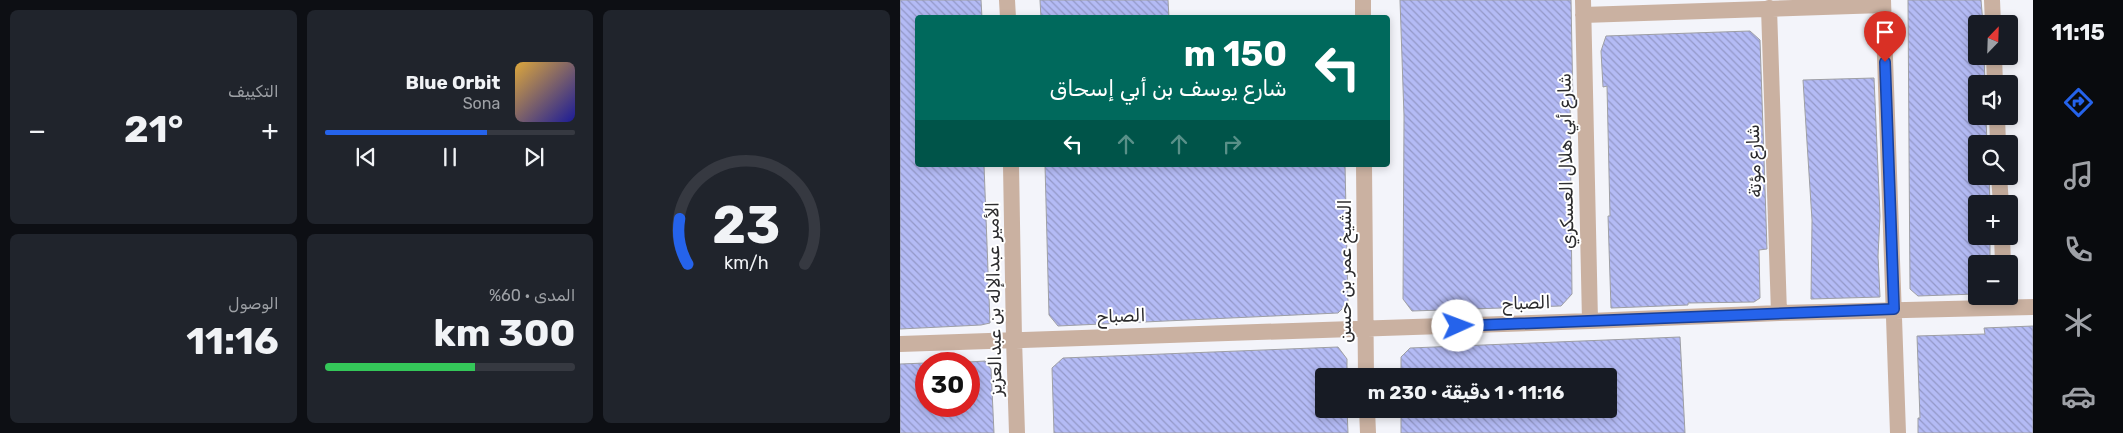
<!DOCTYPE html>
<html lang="ar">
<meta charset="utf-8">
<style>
body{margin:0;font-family:Rubik,"Noto Sans Arabic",sans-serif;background:#20242c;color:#f1f3f6;direction:rtl;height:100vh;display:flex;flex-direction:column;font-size:19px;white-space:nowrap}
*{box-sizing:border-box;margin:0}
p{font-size:16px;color:#9ea1a6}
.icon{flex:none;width:28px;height:28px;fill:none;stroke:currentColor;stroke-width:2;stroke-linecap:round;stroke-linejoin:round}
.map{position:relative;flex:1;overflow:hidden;direction:ltr}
.side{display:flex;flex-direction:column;gap:10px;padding:10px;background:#0d0f14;width:900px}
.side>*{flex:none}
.guide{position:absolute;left:15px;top:15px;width:475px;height:152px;border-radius:5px;box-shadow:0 2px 8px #0003;direction:rtl;background:#00695c;color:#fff;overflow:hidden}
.needle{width:32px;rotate:23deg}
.buttons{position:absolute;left:1068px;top:15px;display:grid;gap:10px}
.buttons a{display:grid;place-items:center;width:50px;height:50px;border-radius:5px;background:#171b24;box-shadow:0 2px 8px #0003;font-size:25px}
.speed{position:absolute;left:15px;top:352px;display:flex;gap:10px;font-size:25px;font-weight:700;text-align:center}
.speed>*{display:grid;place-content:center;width:65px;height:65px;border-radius:50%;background:#171b24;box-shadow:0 2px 8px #0003;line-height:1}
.speed .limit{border:8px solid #d22;background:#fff;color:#111}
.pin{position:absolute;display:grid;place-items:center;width:42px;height:42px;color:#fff;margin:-51px -21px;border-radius:50% 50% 50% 0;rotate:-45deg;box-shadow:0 0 5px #0007}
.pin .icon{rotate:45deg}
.me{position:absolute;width:55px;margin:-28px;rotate:88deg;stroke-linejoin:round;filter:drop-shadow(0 0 4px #0008)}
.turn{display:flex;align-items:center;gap:18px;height:105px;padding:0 20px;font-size:22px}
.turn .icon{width:65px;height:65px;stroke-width:2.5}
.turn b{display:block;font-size:35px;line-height:42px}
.lanes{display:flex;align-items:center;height:48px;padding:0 20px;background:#0003;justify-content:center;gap:25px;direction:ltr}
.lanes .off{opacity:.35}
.big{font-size:38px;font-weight:700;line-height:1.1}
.side .tile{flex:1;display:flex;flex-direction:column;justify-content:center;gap:8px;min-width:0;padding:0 18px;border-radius:8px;background:#20242c}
.side .dial{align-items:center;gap:0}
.dial svg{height:130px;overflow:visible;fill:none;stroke:#363941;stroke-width:7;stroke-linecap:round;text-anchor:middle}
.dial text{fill:#f1f3f6;stroke:none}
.song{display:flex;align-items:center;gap:15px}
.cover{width:60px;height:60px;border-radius:8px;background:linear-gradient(135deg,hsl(40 70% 55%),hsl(240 70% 35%))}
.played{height:5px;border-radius:2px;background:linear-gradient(90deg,#2563eb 65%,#363941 65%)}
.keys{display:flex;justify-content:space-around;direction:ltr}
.heat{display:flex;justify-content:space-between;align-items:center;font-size:28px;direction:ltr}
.charge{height:8px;border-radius:4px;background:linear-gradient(90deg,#34c759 60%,#363941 0)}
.side .tiles{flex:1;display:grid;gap:10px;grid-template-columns:repeat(3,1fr)}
.tile:first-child{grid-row:span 2}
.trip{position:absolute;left:415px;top:368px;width:302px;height:50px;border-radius:5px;background:#171b24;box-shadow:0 2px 8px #0003;font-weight:700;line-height:50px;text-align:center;direction:rtl}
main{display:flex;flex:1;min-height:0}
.tab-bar{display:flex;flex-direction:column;width:90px;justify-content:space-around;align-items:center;background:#090b0e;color:#9ea1a6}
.tab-bar .icon{width:35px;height:35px}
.tab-bar .current{color:#2563eb}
.tab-bar b{font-size:22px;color:#f1f3f6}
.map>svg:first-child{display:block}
.building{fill:url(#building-back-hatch);stroke:#9e9fa4}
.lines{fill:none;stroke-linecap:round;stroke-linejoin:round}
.minor{stroke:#cab1a1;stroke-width:16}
.route-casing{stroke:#184099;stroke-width:12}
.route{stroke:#2563eb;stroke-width:9}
.labels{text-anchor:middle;stroke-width:4;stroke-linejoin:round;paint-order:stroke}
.street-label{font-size:18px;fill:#2c2c2e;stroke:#fff}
</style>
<main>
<nav class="tab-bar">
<b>11:15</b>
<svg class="icon current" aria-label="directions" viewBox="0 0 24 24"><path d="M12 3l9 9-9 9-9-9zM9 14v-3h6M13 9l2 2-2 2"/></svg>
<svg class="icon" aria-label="music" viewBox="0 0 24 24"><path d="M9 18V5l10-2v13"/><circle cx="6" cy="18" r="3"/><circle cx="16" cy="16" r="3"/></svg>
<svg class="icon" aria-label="phone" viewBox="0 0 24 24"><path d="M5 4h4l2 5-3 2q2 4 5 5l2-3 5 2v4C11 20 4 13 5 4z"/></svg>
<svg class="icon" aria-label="climate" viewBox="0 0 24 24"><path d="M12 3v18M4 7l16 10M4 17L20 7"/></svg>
<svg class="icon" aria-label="car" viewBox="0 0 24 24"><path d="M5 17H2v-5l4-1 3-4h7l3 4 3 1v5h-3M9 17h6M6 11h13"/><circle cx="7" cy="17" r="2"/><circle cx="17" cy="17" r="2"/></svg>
</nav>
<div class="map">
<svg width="1133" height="433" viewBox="0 0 1133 433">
<defs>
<pattern id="building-back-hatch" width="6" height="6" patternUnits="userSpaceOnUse" patternTransform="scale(1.25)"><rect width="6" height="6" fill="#b4bbf5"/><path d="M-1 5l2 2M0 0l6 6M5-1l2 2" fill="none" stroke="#9398c7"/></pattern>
</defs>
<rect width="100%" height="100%" fill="#f3f4fa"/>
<path class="building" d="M0,0H81L82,18H18V165H84L90,323L81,325L0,329Z
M140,0H268L269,18H141Z
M500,0H671L673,105H670L672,294L661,306L512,311L503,299L504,116Z
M1008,0H1081L1083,24H1076V56H1084L1085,84H1076V119L1086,118L1087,144H1076V176H1089L1090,204H1076V236H1090V264H1076V294L1018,296L1010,289Z
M850,31L860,40L867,249L859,250L860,298L854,302L788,303V305L711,308L708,216H710L707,86L703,87L701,51L706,36Z
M974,78L980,216L978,256L980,297L911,299L912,220L903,80Z
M145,165H445L448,303L438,313L158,326L149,315Z
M1133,326V433H1018V418H1020L1017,336L1085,334L1084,328Z
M780,337L785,433H501V409H709V376H501V357L510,348Z
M438,347L447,359V376H424V409H447L448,433H154L152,368L163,358Z
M85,361L91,369L94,433H0V364L26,363V406H69V362Z"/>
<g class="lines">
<path class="minor" d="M107,0L108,18
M463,0V18
M683,0L690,321
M983,0L998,433
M1092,0L1093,24
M869,8L879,313
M683,15L983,5
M1094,56L1095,84
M1097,116L1098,144
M111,165L114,339L117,433
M464,165L466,376
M1099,176L1101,204
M1102,236L1103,264
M0,344L690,321L879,313L1133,307
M467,409L468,433"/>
</g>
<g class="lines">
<g class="route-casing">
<path id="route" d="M558,326L994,309L985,62"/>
</g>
<use href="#route" class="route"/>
</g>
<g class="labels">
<g class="street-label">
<text transform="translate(666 161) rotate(-91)" y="6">شارع أبي هلال العسكري</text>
<text transform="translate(854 161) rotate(-92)" y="6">شارع مؤتة</text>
<text transform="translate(445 271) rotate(-90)" y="6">الشيخ عمر بن حسن</text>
<text transform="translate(94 299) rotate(-91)" y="6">الأمير عبدالإله بن عبدالعزيز</text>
<text transform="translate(626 303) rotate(-2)" y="6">الصباح</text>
<text transform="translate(221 316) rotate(-2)" y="6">الصباح</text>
</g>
</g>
</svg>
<div class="buttons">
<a><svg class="needle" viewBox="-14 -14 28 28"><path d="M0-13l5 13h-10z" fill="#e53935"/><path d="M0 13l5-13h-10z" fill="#9ea1a6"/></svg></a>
<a><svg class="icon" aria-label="sound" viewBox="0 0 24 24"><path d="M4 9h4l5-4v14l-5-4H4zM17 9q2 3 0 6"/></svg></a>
<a><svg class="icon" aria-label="search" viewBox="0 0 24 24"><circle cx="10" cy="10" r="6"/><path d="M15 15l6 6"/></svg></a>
<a>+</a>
<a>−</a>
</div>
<div class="speed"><div class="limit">30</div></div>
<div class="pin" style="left:985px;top:62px;background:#d93025"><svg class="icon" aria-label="arrive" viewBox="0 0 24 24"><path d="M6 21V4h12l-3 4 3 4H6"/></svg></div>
<svg class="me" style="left:558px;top:326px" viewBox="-20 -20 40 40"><circle r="19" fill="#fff"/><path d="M0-13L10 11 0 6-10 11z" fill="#2563eb"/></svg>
<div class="trip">11:16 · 1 دقيقة · 230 m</div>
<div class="guide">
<div class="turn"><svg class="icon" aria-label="left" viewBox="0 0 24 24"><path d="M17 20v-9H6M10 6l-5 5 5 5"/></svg><div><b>150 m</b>شارع يوسف بن أبي إسحاق</div></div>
<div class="lanes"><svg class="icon" aria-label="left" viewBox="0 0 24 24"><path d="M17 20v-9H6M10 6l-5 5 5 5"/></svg><svg class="icon off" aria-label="ahead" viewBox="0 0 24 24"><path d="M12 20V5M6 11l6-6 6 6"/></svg><svg class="icon off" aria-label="ahead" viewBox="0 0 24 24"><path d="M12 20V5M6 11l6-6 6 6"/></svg><svg class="icon off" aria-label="right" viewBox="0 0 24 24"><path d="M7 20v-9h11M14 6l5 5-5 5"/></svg></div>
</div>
</div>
<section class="side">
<div class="tiles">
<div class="tile dial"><svg viewBox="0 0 100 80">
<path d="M14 69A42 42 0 1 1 86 69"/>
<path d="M14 69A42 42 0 0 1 9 41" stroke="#2563eb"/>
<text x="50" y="56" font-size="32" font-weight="700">23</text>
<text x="50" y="72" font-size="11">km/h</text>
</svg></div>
<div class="tile">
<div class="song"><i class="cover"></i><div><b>Blue Orbit</b><p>Sona</p></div></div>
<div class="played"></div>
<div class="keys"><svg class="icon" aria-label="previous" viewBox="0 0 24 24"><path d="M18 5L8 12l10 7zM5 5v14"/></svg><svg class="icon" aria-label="pause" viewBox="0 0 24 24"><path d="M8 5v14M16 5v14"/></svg><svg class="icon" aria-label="next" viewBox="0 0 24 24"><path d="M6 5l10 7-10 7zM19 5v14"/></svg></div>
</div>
<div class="tile"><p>التكييف</p>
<div class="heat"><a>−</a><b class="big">21°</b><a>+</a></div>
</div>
<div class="tile"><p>المدى · 60%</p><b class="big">300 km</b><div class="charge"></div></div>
<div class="tile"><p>الوصول</p><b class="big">11:16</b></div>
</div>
</section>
</main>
